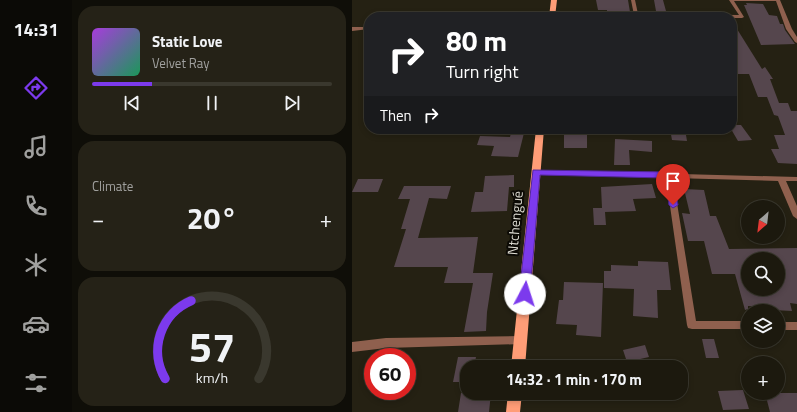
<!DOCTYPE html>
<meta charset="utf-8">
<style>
body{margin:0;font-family:"Titillium Web",sans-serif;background:#252217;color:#f1f3f6;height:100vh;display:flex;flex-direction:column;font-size:15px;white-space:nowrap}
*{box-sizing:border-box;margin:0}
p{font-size:13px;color:#a0a09e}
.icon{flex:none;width:22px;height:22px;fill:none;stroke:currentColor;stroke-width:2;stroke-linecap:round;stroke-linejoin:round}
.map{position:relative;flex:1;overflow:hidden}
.details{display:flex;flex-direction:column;gap:6px;padding:6px;background:#0f0e08;width:280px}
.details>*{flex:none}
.hud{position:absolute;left:12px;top:12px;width:373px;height:122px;border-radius:16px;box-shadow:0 2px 6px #0003,0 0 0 1px #3a382e;background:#202124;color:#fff;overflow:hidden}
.needle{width:26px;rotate:208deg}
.fabs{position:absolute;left:389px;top:200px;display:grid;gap:8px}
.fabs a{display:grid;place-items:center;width:44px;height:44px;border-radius:50%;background:#1c190e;box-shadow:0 2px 6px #0003,0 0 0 1px #3a382e;font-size:20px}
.speed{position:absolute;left:12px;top:348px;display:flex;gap:8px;font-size:20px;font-weight:700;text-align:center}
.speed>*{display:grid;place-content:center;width:52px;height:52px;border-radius:50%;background:#1c190e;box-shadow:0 2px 6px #0003,0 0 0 1px #3a382e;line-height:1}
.speed .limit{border:6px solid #d22;background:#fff;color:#111}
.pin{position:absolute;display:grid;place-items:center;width:34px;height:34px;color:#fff;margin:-41px -17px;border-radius:50% 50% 50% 0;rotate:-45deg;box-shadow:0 0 4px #0007}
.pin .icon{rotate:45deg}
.me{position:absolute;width:44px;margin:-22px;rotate:5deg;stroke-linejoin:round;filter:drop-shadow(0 0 3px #0008)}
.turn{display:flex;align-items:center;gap:14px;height:84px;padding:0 16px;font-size:18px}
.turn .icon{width:52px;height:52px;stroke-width:2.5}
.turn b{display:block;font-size:28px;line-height:34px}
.then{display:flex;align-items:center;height:38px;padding:0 16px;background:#0003;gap:8px;font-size:15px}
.big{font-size:30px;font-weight:700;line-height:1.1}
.details .card{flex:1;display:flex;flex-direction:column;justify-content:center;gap:6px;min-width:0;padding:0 14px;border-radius:16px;background:#252217}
.details .dial{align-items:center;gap:0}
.dial svg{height:104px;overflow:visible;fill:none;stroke:#3a382e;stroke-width:7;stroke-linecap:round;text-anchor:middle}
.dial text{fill:#f1f3f6;stroke:none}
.song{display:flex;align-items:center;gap:12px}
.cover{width:48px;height:48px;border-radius:6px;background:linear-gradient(135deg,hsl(280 70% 55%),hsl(150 70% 35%))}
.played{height:4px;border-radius:2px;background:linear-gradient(90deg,#7c3aed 25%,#3a382e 25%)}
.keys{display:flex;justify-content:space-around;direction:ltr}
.heat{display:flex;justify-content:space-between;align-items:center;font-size:22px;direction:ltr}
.trip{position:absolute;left:108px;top:360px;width:228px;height:40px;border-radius:16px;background:#1c190e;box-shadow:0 2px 6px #0003,0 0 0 1px #3a382e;font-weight:700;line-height:40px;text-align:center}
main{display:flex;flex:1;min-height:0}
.tabs{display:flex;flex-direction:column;width:72px;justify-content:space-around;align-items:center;background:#0b0a06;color:#a0a09e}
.tabs .icon{width:28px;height:28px}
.tabs .on{color:#7c3aed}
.tabs b{font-size:18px;color:#f1f3f6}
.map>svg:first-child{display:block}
.building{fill:#55464d;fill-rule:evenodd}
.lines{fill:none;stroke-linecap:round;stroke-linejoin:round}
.minor{fill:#8f604e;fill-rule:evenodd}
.primary{fill:#ff9d77;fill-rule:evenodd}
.route{fill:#7c3aed;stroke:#51269a}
.labels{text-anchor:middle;stroke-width:4;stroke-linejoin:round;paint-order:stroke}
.street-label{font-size:14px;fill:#dfddd4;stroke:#0c0a05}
</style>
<main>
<nav class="tabs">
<b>14:31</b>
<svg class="icon on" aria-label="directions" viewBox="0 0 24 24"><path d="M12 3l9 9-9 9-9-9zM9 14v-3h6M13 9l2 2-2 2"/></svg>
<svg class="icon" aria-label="music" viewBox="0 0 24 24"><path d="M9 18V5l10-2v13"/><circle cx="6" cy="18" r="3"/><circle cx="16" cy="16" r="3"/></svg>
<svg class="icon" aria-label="phone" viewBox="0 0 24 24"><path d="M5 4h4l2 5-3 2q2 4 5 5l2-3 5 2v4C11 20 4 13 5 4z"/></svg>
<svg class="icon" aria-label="climate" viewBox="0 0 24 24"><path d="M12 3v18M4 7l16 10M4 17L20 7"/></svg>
<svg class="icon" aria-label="car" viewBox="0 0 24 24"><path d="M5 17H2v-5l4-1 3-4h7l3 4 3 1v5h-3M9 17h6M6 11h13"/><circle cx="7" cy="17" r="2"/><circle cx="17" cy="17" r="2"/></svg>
<svg class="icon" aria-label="filters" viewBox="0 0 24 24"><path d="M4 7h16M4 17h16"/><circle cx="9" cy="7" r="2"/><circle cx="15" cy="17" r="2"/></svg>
</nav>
<section class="details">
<div class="card">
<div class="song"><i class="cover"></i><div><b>Static Love</b><p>Velvet Ray</p></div></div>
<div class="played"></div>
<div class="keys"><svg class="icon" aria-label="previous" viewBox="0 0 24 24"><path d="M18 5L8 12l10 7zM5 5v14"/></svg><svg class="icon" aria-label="pause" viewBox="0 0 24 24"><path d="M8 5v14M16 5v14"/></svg><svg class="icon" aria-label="next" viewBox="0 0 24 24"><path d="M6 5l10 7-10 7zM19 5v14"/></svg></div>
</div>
<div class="card"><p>Climate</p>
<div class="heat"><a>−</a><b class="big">20°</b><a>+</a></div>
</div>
<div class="card dial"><svg viewBox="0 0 100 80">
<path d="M14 69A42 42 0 1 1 86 69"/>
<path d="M14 69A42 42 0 0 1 34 9" stroke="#7c3aed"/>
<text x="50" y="56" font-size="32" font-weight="700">57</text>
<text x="50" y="72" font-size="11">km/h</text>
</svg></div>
</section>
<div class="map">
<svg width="445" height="412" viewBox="0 0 445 412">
<rect width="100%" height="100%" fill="#252113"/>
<path class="building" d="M244,0H276L278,12L269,11L270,15H255V10H246Z
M302,0H311L314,11H304Z
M394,3L411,4L417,15L425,16L428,24H431L433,30L443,44L409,45L392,5H395Z
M380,21L410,69L413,67L421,79H418L427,103H436L439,111H445V164L426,163L419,149H427L422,135H433L426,116L422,115L415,97H406L397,74H380Z
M380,125H389L400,140L386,141L379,129Z
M160,129H173L166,157L139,156L142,146L125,145L128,136L158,137Z
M318,129H333L335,141L320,140Z
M212,130H235V148H212Z
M263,139L300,141V152L277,150L278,165H262Z
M162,175V187H157L155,211L119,212L123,192H131L133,176Z
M6,179H31L26,192H0Z
M300,184L304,198L281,199L284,211L253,212L254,225H242L241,208H250L249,187Z
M52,186H99L95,199L77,198L66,238L126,237L121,273H141L135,312L134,331L112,332L121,283H92L96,267H42L54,229H49L58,199H46Z
M332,189L352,190L358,216H364L377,249L445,248V304L438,303L440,311L421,310V307L396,306V309L393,310L383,274H360L352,241H336L330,213L338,214ZM396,259H426V289H396Z
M286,261L316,262L319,290H305L306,318L281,316L282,289L252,288V271H259V265L286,266Z
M212,282L251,283L249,337L224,335L225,325L204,324L207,300H211Z
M350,339H362L367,358H354Z
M293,345L297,357L275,362L271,350Z
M106,357H124L122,367H115V382H101Z
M391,390L397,409L371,410L366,391Z
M109,393H139L137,412H106Z
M413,393H445V412H418Z"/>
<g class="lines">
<path class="minor" d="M279,0H283L286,14L387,15L377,0H428L440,29L445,37V43L443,42L434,29L424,1H382L392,17L390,18H380V17L284,16L282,15Z
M0,27H17V29L0,31Z
M181,170L445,177V181H434L445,206V219L441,216L426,181L321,178L344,321H396V329H340L336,328L335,325L314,178L184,174L180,172Z
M426,322H445V330H426Z
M169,336L173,337L174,340L173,343L169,344L34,348L0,352V342L34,338Z"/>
<path class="primary" d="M199,0H205L203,17H197Z
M184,129H192L173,367H159Z
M156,393H170L168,412H154Z"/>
</g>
<path class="route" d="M181,170L317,172L321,175L326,205L321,208L317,205L313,178L188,175L178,294L177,297L173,299L169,297L167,294Z"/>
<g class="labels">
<g class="street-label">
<text transform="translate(163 223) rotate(-85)" y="5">Ntchengué</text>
</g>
</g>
</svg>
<div class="fabs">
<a><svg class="needle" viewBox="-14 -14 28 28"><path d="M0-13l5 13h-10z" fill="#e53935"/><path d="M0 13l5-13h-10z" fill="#a0a09e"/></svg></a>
<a><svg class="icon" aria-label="search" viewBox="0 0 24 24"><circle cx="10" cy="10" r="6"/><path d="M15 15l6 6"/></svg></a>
<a><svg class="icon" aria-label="layers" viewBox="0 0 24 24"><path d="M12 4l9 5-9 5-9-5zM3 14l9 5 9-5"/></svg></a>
<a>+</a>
</div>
<div class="speed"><div class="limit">60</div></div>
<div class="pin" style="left:321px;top:205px;background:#d93025"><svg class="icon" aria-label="arrive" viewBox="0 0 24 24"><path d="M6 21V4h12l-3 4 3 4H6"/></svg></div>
<svg class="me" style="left:173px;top:294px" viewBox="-20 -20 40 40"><circle r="19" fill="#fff"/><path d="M0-13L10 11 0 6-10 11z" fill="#7c3aed"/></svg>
<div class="trip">14:32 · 1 min · 170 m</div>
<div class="hud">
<div class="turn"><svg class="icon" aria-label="right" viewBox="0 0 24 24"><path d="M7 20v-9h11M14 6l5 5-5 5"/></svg><div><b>80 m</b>Turn right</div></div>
<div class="then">Then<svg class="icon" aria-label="right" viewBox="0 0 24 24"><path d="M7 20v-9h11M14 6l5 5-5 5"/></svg></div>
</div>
</div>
</main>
